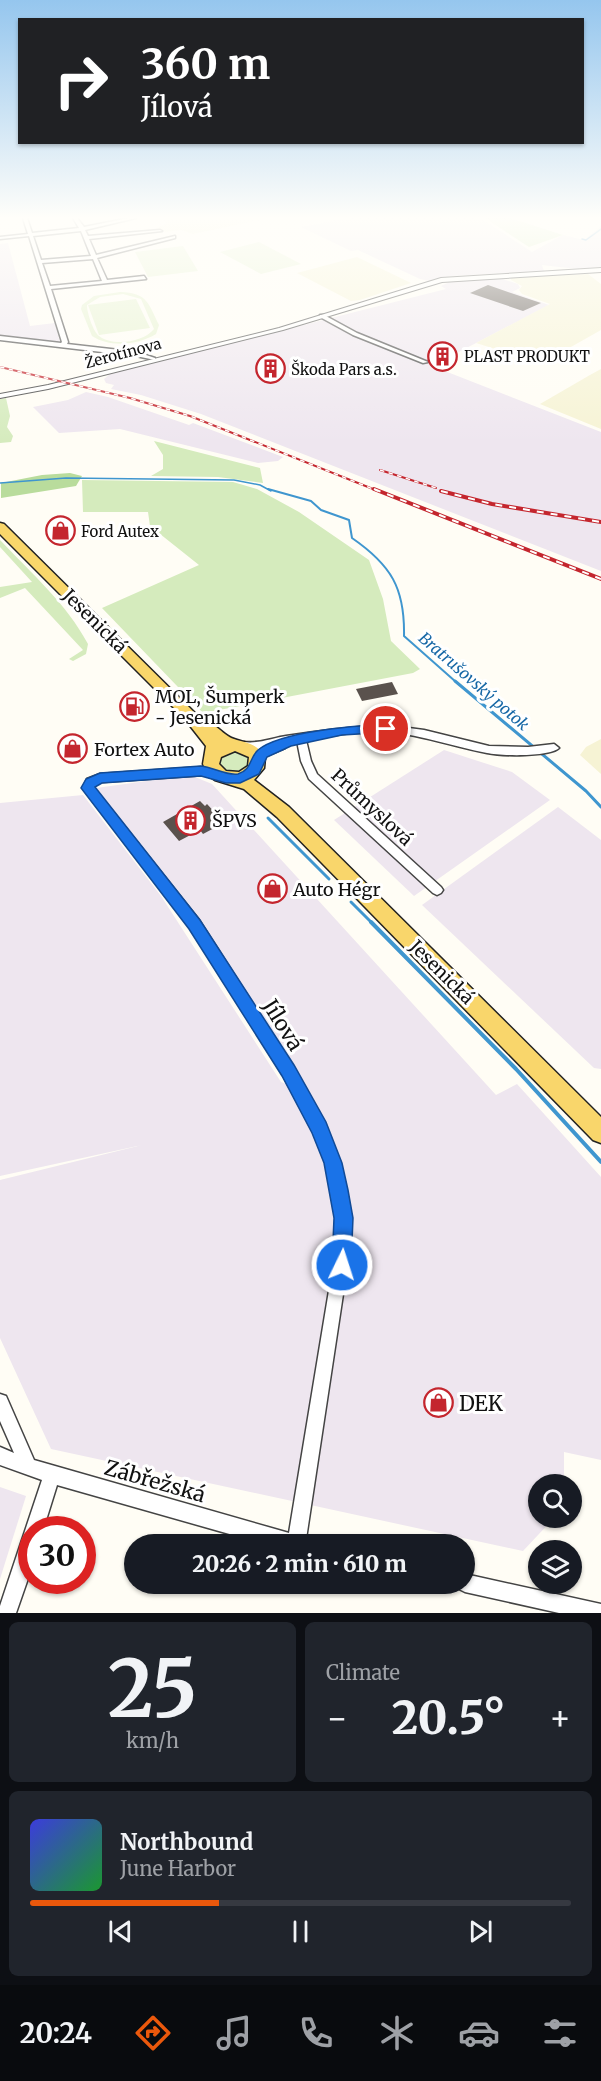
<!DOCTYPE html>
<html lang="en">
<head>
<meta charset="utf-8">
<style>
  body { margin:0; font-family:Merriweather,serif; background:#20242c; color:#f1f3f6; height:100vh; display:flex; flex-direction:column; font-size:22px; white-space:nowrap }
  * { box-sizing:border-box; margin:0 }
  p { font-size:20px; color:#9ea1a6 }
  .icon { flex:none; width:33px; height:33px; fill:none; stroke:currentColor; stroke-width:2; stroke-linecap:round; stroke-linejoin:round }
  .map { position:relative; height:1613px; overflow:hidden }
  .side { display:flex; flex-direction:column; gap:9px; padding:9px; background:#0d0f14; flex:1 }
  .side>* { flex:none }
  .top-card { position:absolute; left:18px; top:18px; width:566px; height:126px; border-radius:0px; box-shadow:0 2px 4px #0004; background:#202124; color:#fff; overflow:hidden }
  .buttons { position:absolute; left:528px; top:1474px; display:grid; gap:12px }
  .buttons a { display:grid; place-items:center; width:54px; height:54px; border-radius:50%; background:#171b24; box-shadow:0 2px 4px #0004; font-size:30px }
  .speed { position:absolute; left:18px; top:1516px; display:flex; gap:12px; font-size:30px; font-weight:700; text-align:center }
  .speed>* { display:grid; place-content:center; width:78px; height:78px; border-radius:50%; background:#171b24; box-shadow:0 2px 4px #0004; line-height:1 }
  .speed .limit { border:9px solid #d22; background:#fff; color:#111 }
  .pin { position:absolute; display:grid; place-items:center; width:51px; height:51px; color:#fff; margin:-26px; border:3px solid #fff; border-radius:50%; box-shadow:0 2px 6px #0007 }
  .me { position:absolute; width:66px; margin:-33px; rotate:4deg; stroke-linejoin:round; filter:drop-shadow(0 0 4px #0008) }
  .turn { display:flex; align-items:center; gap:21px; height:126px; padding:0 24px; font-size:27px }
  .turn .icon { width:78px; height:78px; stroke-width:2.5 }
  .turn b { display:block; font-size:42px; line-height:51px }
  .big { font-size:45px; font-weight:800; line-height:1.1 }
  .side .widget { flex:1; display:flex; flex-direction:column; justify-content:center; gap:9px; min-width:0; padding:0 21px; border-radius:9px; background:#20242c }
  .side .dial { align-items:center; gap:0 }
  .dial b { font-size:78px; line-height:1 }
  .song { display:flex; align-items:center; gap:18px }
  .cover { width:72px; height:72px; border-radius:9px; background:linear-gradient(135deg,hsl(240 70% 55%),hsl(130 70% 35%)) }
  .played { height:6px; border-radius:3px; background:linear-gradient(90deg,#ea580c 35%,#363941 35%) }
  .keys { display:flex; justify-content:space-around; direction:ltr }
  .heat { display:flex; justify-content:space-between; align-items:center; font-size:33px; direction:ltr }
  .side .tiles { flex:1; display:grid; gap:9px; grid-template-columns:1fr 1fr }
  .widget:last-child { grid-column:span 2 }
  .trip { position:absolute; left:124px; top:1534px; width:351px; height:60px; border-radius:30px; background:#171b24; box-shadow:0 2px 4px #0004; font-weight:800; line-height:60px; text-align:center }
  .menu { display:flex; height:96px; justify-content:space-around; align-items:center; background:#090b0e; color:#9ea1a6 }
  .menu .icon { width:42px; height:42px }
  .menu .selected { color:#ea580c }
  .menu b { font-size:27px; color:#f1f3f6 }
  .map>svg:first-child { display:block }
</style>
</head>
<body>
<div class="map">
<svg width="601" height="1613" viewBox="0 0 601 1613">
  <rect width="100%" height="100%" fill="#fffdf5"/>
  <g fill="#eee6ef">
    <path d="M348,218H480L532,252L563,235L584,240L601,226V267L577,269L542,265L544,271L452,276L430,281L420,279L358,250L351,251L301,227Z"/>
    <path d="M8,243L30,326L55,323L60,342L0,335V244Z"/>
    <path d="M496,277L518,284L520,288L512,292L549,305L432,366L601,432V571L201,414L141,395L111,389L114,385L106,383L104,379L110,374L446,289L441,286L452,281Z"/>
    <path d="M86,392L108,397L189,425L193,423L283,457L278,461L258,463L120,429L59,433L33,407L68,400Z"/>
    <path d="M444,750L512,772L550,800L414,896L334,820Z"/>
    <path d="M190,775L212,784L496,1095L517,1084L601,1177V1460L564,1452V1485H538V1518H554L523,1551L51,1449L0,1338V1180L142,1145L0,1176V803L83,795L161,896L281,1082L306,1091L288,1054L190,906L96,788Z"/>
    <path d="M558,807L601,840V1069L594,1068L422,905Z"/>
    <path d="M0,1487L26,1496L0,1579Z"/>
  </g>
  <g fill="#f6f3d4">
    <path d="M167,218H269L193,234L181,230L165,232L157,228L167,223L162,220Z"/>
    <path d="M357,257L411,283L360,300L351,301L297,273Z"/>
    <path d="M588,274L601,284V330L562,352L525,358L476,343L550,304L522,294L519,290L522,286L511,280V278Z"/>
    <path d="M601,369V429L540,404L590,375Z"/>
    <path d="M601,739V774L580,755L586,747Z"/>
  </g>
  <g fill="#d5ebbd">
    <path d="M485,218H510L563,235L529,247Z"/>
    <path d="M6,398L10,416L7,427L13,436L11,442L0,443V399Z"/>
    <path d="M154,441L260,468L263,483L218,477L151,476L163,469V455Z"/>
    <path d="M82,480L233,482L257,489L299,512L369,560L383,599L391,641L420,669L413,673L203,713L102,608L199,565L150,526L148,512H83Z"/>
    <path d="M0,540C32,574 66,603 88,644L86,654L73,661L69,659L83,650L25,588L0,598V587L32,582L0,547Z"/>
    <path d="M234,750L248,755L249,766C238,776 231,774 219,768C217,755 224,754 234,750Z"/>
  </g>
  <path fill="#b9dc9c" d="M70,473L82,476L76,486L1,498V483L42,475Z"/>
  <g fill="#e6f2cf" fill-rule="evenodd">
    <path d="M259,242L301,264L261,274L220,252Z"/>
    <path d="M183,246L198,271L148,277L135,252Z"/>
    <path d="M120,292C148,293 148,303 159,325L156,334C138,345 110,348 92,336L81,309L82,305L94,296ZM123,294L141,299L154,329C144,342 113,347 99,336C93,331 87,313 87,305L100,297Z"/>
    <path d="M136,299L150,328L99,335L88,305Z"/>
  </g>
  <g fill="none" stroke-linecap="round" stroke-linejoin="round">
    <g stroke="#3f96cf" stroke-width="1.5">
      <path d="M582,239L586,240L601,229"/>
      <path d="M0,483L66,478L234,480L260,485L271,491"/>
    </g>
    <path stroke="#3f96cf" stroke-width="2" d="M268,489L311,501L321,510L349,520L352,538C391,565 405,588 404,636L456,682"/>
    <g stroke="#3f96cf" stroke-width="3">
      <path d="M455,681L586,791L601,807"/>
      <path d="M268,818L329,879"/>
      <path d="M351,902L373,924"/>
    </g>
    <path stroke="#3f96cf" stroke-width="4" d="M371,922L516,1069L601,1162"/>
  </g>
  <g fill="#5a524d">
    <path d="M488,285L508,292L541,303L523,311L470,293Z"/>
    <path d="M392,682L398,694L362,701L356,689Z"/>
    <path d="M200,801L205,806L207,804L220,818L214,821L218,826L203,834L200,830L179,841L163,822Z"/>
  </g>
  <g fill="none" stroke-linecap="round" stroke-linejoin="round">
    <defs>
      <g id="minor">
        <path d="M23,218H27L32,233L79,228L73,218H77L84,227L129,218H136L85,230L88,236L160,230L162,231L89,239L96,255L175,236V238L97,258L107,280L144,276L146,279L51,289L68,342L67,344L137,352L155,358V360L136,356L0,340V336L61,343L62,342L29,236L0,239V237L28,234ZM81,231L91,256L41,260L33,236ZM93,259L102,281L50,286L42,263Z"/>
        <path d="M320,315H324L357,333L428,362L423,363L353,335L320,317Z"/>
        <path d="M386,725L424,730L489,746L528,747L554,744L559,748C550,757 501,756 487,753C454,747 423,735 389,732C362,729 333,736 306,740L311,761L317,774L441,887L443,890L441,893L437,895L433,893L309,779L301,761L297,741L286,743L287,745L285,748L266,756L261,767L257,768L252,764L258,751L273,745C262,748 249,754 239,746L244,742C259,744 272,738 286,736C319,731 352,727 386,725Z"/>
        <path d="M204,767L222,772L223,775L218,779L204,775L101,782L95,785L93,787L199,920L293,1067L324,1123L340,1163L351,1219L350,1248L306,1539L308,1545H268L57,1485L43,1530H32V1567L16,1613H0V1606L42,1480L0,1465V1447L14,1453L0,1421V1394L6,1396L34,1460L289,1533L336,1248L337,1219L326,1163L314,1132L283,1075L191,928L83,788L87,779L100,774Z"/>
        <path d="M465,1574L601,1604V1613H559L465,1592L459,1589L456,1584H465Z"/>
      </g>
      <path id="tertiary" d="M601,268V272L442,282L283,330L48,389L0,398V394L48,385L279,328L441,278Z"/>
      <path id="primary" d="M0,523L4,524L205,723C217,723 222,735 234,739C246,743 257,743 265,757L264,768L254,780L289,807L601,1117V1143L593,1140L277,817L244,789L215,780L208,775L203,764L206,746L184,718L0,534ZM235,751L249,757L248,766L239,772L226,771L219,764L221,757Z"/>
    </defs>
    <use href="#minor" stroke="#444" stroke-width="3"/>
    <use href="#tertiary" stroke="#444" stroke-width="2"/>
    <use href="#primary" stroke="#222" stroke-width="3"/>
    <use href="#minor" fill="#fff" fill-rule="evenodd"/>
    <use href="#tertiary" fill="#fff" fill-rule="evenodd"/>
    <use href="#primary" fill="#f9d66b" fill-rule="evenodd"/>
    <defs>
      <g id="rail-far1">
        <path d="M0,367L130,398L190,416L378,491"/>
        <path d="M380,470L436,488"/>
      </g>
      <g id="rail">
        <path d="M374,489L601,579"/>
        <path d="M441,491L492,504L601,522"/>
      </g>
    </defs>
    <use href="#rail-far1" stroke="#c4262e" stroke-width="2"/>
    <use href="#rail" stroke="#c4262e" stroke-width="4"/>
    <use href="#rail-far1" stroke="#fff" stroke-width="1.5" stroke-dasharray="4.5" stroke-linecap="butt"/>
    <use href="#rail" stroke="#fff" stroke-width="2" stroke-dasharray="7" stroke-linecap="butt"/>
  </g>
  <linearGradient id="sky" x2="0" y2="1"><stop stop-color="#95c6ee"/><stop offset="0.49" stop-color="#fffefa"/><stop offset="1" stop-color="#fffefa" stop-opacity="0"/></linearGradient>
  <rect width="601" height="444" fill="url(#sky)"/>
  <path fill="#1a73e8" stroke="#114b97" stroke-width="1.5" d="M386,724L393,729L391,732L342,735L291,746L267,757L259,774L240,783H226L201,776L102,783L95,787L200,920L294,1065L326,1122L342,1163L348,1190L353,1218L351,1265L348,1272L342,1275L335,1272L332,1265L334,1218L324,1163L312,1133L282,1076L189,929L81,788L86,779L100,773L201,766C213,767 226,776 238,774C252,770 249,758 258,750C281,731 357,726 386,724Z"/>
  <defs>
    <symbol id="building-ring" viewBox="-11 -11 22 22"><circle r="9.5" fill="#fff" stroke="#c4262e" stroke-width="1.5"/><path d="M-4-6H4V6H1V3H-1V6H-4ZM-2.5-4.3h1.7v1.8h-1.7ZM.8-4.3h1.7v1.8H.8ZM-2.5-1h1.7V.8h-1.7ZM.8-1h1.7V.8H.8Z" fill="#c4262e"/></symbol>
    <symbol id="shop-ring" viewBox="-11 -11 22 22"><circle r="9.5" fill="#fff" stroke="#c4262e" stroke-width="1.5"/><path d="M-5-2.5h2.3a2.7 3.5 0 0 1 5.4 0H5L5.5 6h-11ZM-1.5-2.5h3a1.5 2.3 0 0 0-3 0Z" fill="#c4262e"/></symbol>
    <symbol id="fuel-ring" viewBox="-11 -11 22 22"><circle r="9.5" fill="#fff" stroke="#c4262e" stroke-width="1.5"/><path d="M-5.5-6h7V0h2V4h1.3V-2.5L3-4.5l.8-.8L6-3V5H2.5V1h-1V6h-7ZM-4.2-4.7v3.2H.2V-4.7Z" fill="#c4262e"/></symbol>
  </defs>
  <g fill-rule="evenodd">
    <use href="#building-ring" x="426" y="340" width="33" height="33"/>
    <use href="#building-ring" x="254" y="352" width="33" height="33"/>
    <use href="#shop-ring" x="44" y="514" width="33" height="33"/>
    <use href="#fuel-ring" x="118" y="690" width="33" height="33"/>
    <use href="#shop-ring" x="56" y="732" width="33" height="33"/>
    <use href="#building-ring" x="174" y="804" width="33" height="33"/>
    <use href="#shop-ring" x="256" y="872" width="33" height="33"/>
    <use href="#shop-ring" x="422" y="1386" width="33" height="33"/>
  </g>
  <g text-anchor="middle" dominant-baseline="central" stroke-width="6" stroke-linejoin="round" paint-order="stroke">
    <g font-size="15" fill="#111" stroke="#fff">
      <text transform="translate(123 353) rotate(-15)">Žerotínova</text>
    </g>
    <g font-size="15" fill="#111" stroke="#fff" text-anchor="start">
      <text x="464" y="356">PLAST PRODUKT</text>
      <text x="291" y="369">Škoda Pars a.s.</text>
      <text x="81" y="531">Ford Autex</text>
    </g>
    <g font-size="16" font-style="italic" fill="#1768a6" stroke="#fff">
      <text transform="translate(474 681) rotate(41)">Bratrušovský potok</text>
    </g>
    <g font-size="18" fill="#111" stroke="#fff">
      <text transform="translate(95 621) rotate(45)">Jesenická</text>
      <text transform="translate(372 807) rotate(43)">Průmyslová</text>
      <text transform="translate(442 972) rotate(45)">Jesenická</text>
    </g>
    <g font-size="18" fill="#111" stroke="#fff" text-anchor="start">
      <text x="155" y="696">MOL, Šumperk<tspan x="155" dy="21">- Jesenická</tspan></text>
      <text x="94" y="749">Fortex Auto</text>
      <text x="212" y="820">ŠPVS</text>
      <text x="293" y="889">Auto Hégr</text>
    </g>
    <g font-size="21" fill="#111" stroke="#fff">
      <text transform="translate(283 1025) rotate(58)">Jílová</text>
      <text transform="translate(155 1481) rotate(16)">Zábřežská</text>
    </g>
    <g font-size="21" fill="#111" stroke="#fff" text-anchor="start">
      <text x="459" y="1403">DEK</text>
    </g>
  </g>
</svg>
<div class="buttons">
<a><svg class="icon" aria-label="search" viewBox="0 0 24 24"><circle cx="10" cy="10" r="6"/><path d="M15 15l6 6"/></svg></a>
<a><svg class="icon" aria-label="layers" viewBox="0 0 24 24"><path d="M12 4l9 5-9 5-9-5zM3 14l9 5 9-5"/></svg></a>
</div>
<div class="speed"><div class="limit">30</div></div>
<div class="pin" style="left:386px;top:729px;background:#d93025"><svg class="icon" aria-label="arrive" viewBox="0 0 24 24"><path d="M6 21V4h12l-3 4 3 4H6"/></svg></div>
<svg class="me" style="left:342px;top:1265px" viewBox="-20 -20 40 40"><circle r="17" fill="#1a73e8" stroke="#fff" stroke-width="3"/><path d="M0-11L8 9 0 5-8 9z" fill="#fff"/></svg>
<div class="trip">20:26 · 2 min · 610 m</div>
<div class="top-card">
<div class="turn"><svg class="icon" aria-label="right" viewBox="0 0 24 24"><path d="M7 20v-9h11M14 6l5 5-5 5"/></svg><div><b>360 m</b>Jílová</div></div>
</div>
</div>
<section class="side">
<div class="tiles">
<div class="widget dial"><b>25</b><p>km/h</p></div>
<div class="widget"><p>Climate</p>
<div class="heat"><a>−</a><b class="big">20.5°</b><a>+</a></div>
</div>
<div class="widget">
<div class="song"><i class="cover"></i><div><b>Northbound</b><p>June Harbor</p></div></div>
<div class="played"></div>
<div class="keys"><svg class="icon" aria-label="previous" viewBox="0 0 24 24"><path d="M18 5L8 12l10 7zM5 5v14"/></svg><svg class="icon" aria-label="pause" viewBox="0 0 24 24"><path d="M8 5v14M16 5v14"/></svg><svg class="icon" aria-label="next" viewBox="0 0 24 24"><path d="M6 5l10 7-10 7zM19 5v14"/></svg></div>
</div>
</div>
</section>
<nav class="menu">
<b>20:24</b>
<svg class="icon selected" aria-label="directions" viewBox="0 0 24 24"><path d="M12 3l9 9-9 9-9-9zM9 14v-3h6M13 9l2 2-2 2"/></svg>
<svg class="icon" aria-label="music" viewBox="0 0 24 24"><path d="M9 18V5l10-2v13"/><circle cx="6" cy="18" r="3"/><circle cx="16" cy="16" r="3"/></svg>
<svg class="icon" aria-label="phone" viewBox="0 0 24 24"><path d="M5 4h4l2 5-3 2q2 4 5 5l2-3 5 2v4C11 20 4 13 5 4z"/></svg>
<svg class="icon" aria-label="climate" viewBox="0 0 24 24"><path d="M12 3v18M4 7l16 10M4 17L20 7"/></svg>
<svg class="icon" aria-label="car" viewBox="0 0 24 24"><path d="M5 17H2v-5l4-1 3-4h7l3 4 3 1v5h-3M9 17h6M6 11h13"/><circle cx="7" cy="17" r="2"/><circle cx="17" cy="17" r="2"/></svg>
<svg class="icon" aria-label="filters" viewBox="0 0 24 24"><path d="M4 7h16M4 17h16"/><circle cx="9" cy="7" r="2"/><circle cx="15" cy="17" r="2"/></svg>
</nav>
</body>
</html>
